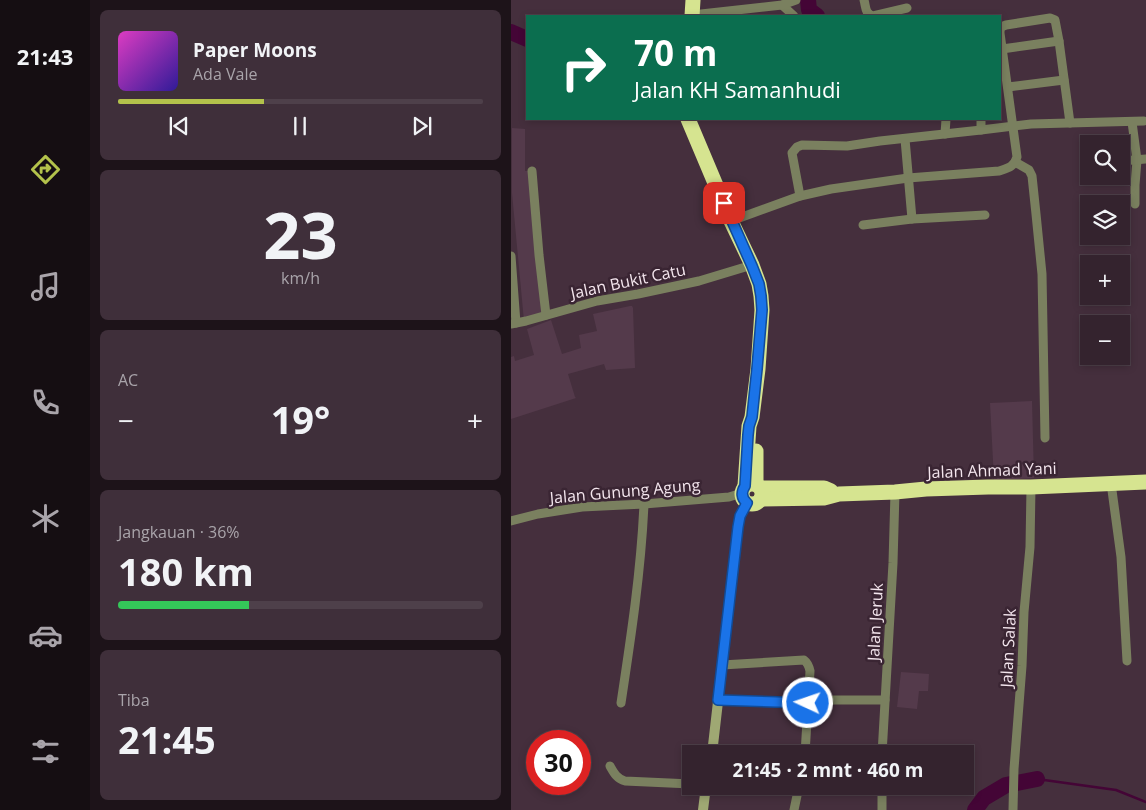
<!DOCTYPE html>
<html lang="id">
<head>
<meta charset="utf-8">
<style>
  body { margin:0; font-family:"Open Sans",sans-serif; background:#3f2f3a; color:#f1f3f6; height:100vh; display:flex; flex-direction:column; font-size:19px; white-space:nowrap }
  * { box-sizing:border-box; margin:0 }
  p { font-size:16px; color:#a9a4aa }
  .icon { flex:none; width:28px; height:28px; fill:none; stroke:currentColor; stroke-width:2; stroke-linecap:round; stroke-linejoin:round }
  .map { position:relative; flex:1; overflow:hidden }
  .side { display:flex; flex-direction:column; gap:10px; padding:10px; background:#1d1319; width:421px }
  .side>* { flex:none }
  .hud { position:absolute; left:15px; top:15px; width:475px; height:105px; border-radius:0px; box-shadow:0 2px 8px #0003,0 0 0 1px #4e404a; background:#0b6e4f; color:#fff; overflow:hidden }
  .controls { position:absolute; left:569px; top:135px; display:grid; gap:10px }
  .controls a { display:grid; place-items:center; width:50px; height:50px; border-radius:0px; background:#34232e; box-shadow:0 2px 8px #0003,0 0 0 1px #4e404a; font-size:25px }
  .speed { position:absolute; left:15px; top:730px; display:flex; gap:10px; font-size:25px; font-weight:700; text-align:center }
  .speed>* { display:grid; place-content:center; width:65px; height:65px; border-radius:50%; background:#34232e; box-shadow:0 2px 8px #0003,0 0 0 1px #4e404a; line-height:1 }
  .speed .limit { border:8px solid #d22; background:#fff; color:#111 }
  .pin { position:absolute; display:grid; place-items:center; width:42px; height:42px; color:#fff; margin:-21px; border-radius:10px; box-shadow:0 2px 8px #0006 }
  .me { position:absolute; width:55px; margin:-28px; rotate:273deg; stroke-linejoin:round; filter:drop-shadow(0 0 4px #0008) }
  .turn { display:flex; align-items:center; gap:18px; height:105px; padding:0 25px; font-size:22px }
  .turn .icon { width:65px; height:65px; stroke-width:2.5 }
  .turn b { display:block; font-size:35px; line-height:42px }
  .big { font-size:38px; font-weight:700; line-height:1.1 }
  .side .tile { flex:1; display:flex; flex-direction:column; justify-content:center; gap:8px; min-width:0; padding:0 18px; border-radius:8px; background:#3f2f3a }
  .side .dial { align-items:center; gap:0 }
  .dial b { font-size:65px; line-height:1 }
  .song { display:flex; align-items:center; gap:15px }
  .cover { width:60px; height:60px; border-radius:8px; background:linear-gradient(135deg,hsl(310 70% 55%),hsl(250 70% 35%)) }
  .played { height:5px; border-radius:2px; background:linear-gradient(90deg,#b3c24b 40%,#4e404a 40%) }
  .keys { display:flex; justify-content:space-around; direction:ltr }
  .heat { display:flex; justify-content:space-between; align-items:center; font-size:28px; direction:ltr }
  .charge { height:8px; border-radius:4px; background:linear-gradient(90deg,#34c759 36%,#4e404a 0) }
  .trip { position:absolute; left:171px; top:745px; width:292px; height:50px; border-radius:0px; background:#34232e; box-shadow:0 2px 8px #0003,0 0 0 1px #4e404a; font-weight:700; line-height:50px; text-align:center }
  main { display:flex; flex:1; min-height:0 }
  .dock { display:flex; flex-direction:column; width:90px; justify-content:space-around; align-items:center; background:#150e12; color:#a9a4aa }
  .dock .icon { width:35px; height:35px }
  .dock .selected { color:#b3c24b }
  .dock b { font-size:22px; color:#f1f3f6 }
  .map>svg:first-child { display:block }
</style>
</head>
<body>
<main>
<nav class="dock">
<b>21:43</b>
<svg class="icon selected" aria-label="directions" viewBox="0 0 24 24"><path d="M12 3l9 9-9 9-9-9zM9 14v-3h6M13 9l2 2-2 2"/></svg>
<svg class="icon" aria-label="music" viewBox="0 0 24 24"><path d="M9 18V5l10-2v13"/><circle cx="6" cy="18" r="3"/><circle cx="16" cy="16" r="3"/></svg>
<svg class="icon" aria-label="phone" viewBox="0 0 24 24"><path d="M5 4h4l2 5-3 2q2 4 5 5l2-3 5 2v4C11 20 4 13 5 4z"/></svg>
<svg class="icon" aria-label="climate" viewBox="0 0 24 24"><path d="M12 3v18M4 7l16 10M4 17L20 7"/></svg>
<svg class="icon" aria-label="car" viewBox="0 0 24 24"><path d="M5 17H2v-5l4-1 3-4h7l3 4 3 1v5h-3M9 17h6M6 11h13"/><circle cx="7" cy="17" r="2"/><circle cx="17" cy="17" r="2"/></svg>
<svg class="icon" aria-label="filters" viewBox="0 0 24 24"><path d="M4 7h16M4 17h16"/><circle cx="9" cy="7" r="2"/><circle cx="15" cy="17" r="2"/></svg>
</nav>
<section class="side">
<div class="tile">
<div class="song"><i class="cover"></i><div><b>Paper Moons</b><p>Ada Vale</p></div></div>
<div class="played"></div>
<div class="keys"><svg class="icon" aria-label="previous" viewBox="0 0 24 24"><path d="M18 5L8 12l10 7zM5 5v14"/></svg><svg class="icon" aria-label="pause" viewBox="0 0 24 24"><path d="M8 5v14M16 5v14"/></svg><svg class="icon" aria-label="next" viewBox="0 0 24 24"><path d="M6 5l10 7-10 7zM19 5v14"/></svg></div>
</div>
<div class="tile dial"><b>23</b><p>km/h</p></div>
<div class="tile"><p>AC</p>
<div class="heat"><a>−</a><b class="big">19°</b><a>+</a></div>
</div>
<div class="tile"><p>Jangkauan · 36%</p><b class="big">180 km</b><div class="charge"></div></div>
<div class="tile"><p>Tiba</p><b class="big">21:45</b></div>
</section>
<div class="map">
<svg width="635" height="810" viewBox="0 0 635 810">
  <rect width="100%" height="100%" fill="#452f3d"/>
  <g fill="#543a4b">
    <path d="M1,128L14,129V171H20L32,315L13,321L1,193Z"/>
    <path d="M119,306H121L122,308L124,368L95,370L93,364L57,374L64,397L65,398L0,419V357L3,356L4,361L23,355L16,329L40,320L51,354L70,348L68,335L86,331L82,314Z"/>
    <path d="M521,401L523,478L483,480L479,403Z"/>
    <path d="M390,672L418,674L417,691H408L406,709L386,707Z"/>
  </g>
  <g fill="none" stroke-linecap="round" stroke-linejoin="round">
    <path stroke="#440536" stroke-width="2.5" d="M526,779L605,790L635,802"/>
    <g stroke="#440536" stroke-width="16">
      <path d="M297,0L298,10L306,16"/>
      <path d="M0,32L16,39"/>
      <path d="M464,810L473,798L495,785L526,779"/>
    </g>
    <g stroke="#7a805f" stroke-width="9">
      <path d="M353,0C355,7 354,14 362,16L396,8"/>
      <path d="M271,5L283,16"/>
      <path d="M181,15L271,5L285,0"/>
      <path d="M489,31L490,27L495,25L539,18L544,20L548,41L559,123"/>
      <path d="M491,49L548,41"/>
      <path d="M497,87L553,80"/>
      <path d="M470,119V130"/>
      <path d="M621,122L626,160L624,185V204"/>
      <path d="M434,134L435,119"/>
      <path d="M394,139L401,219"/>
      <path d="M610,161L635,159"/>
      <path d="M504,162L518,170L521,176L525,214L531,274L534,438"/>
      <path d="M21,171L28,255L35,315"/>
      <path d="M289,196L281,153L286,147L291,145L336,146L369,141L470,130L520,124L633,121"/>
      <path d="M220,221L289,196L320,189L397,178L488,171C497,168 503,167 506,157L489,33"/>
      <path d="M352,225L401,219L474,215"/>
      <path d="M0,256L5,323"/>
      <path d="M0,324L15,321L86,301L127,294L188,281L241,265"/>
      <path d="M600,483L610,557L616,661"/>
      <path d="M0,521L27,514L71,507L133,504L218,497L231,493"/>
      <path d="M211,665L293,660C297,663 298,666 299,671L294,754"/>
      <path d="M207,700L297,703L323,700H374"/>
      <path d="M110,703C120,637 130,571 133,504"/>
      <path d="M371,754L382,563L384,492"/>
      <path d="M99,766C103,773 106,779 114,781L180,784"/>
      <path d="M371,786V810"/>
      <path d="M283,810L288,786"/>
      <path d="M502,810L503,769L511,666L513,612L519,547L520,487"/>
    </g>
    <g stroke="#9fa873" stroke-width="10">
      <path d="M201,754L227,527L229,516L236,503"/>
      <path d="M192,810L195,786"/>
    </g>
    <g stroke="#d6e490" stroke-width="15">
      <path d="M181,16L182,0"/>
      <path d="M177,119L220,221L241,265L248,284L250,296L251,310L247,369L241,417L238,426L234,486"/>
      <circle cx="241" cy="494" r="10"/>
      <path d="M245,484V451"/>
      <path d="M250,488H313L320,491"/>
      <path d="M250,499L313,498L328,494L384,492L415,489L477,487H520L635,482"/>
    </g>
  </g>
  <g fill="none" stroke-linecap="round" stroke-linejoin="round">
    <defs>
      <path id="route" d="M213,203L241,266L248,284L250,296L251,310L246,369L241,417L238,426L237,435L234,486C230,492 230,498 236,503L229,516L227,527L207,700L297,703"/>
    </defs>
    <use href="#route" stroke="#114b97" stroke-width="12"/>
    <use href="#route" stroke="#1a73e8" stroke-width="9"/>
  </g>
  <g text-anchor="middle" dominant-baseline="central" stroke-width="5" stroke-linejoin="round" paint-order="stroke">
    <g font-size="16" fill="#f3e5ed" stroke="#3a2533">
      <text transform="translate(117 281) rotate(-12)">Jalan Bukit Catu</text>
      <text transform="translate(481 470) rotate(-2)">Jalan Ahmad Yani</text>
      <text transform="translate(114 491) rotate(-5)">Jalan Gunung Agung</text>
      <text transform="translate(364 622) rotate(-87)">Jalan Jeruk</text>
      <text transform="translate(497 648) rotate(-87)">Jalan Salak</text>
    </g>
  </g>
</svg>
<div class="controls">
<a><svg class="icon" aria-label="search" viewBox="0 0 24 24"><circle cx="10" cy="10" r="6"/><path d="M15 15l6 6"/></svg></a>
<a><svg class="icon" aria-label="layers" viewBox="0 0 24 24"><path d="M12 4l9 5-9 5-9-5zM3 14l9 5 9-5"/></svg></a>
<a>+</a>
<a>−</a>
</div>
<div class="speed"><div class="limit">30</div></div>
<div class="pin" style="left:213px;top:203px;background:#d93025"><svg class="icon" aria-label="arrive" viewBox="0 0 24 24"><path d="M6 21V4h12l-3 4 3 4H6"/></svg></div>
<svg class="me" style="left:297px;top:703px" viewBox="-20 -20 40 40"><circle r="17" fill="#1a73e8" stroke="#fff" stroke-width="3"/><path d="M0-11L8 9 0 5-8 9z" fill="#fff"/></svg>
<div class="trip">21:45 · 2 mnt · 460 m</div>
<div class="hud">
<div class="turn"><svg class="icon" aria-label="right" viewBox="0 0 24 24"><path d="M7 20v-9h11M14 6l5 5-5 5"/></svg><div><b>70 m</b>Jalan KH Samanhudi</div></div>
</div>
</div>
</main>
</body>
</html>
